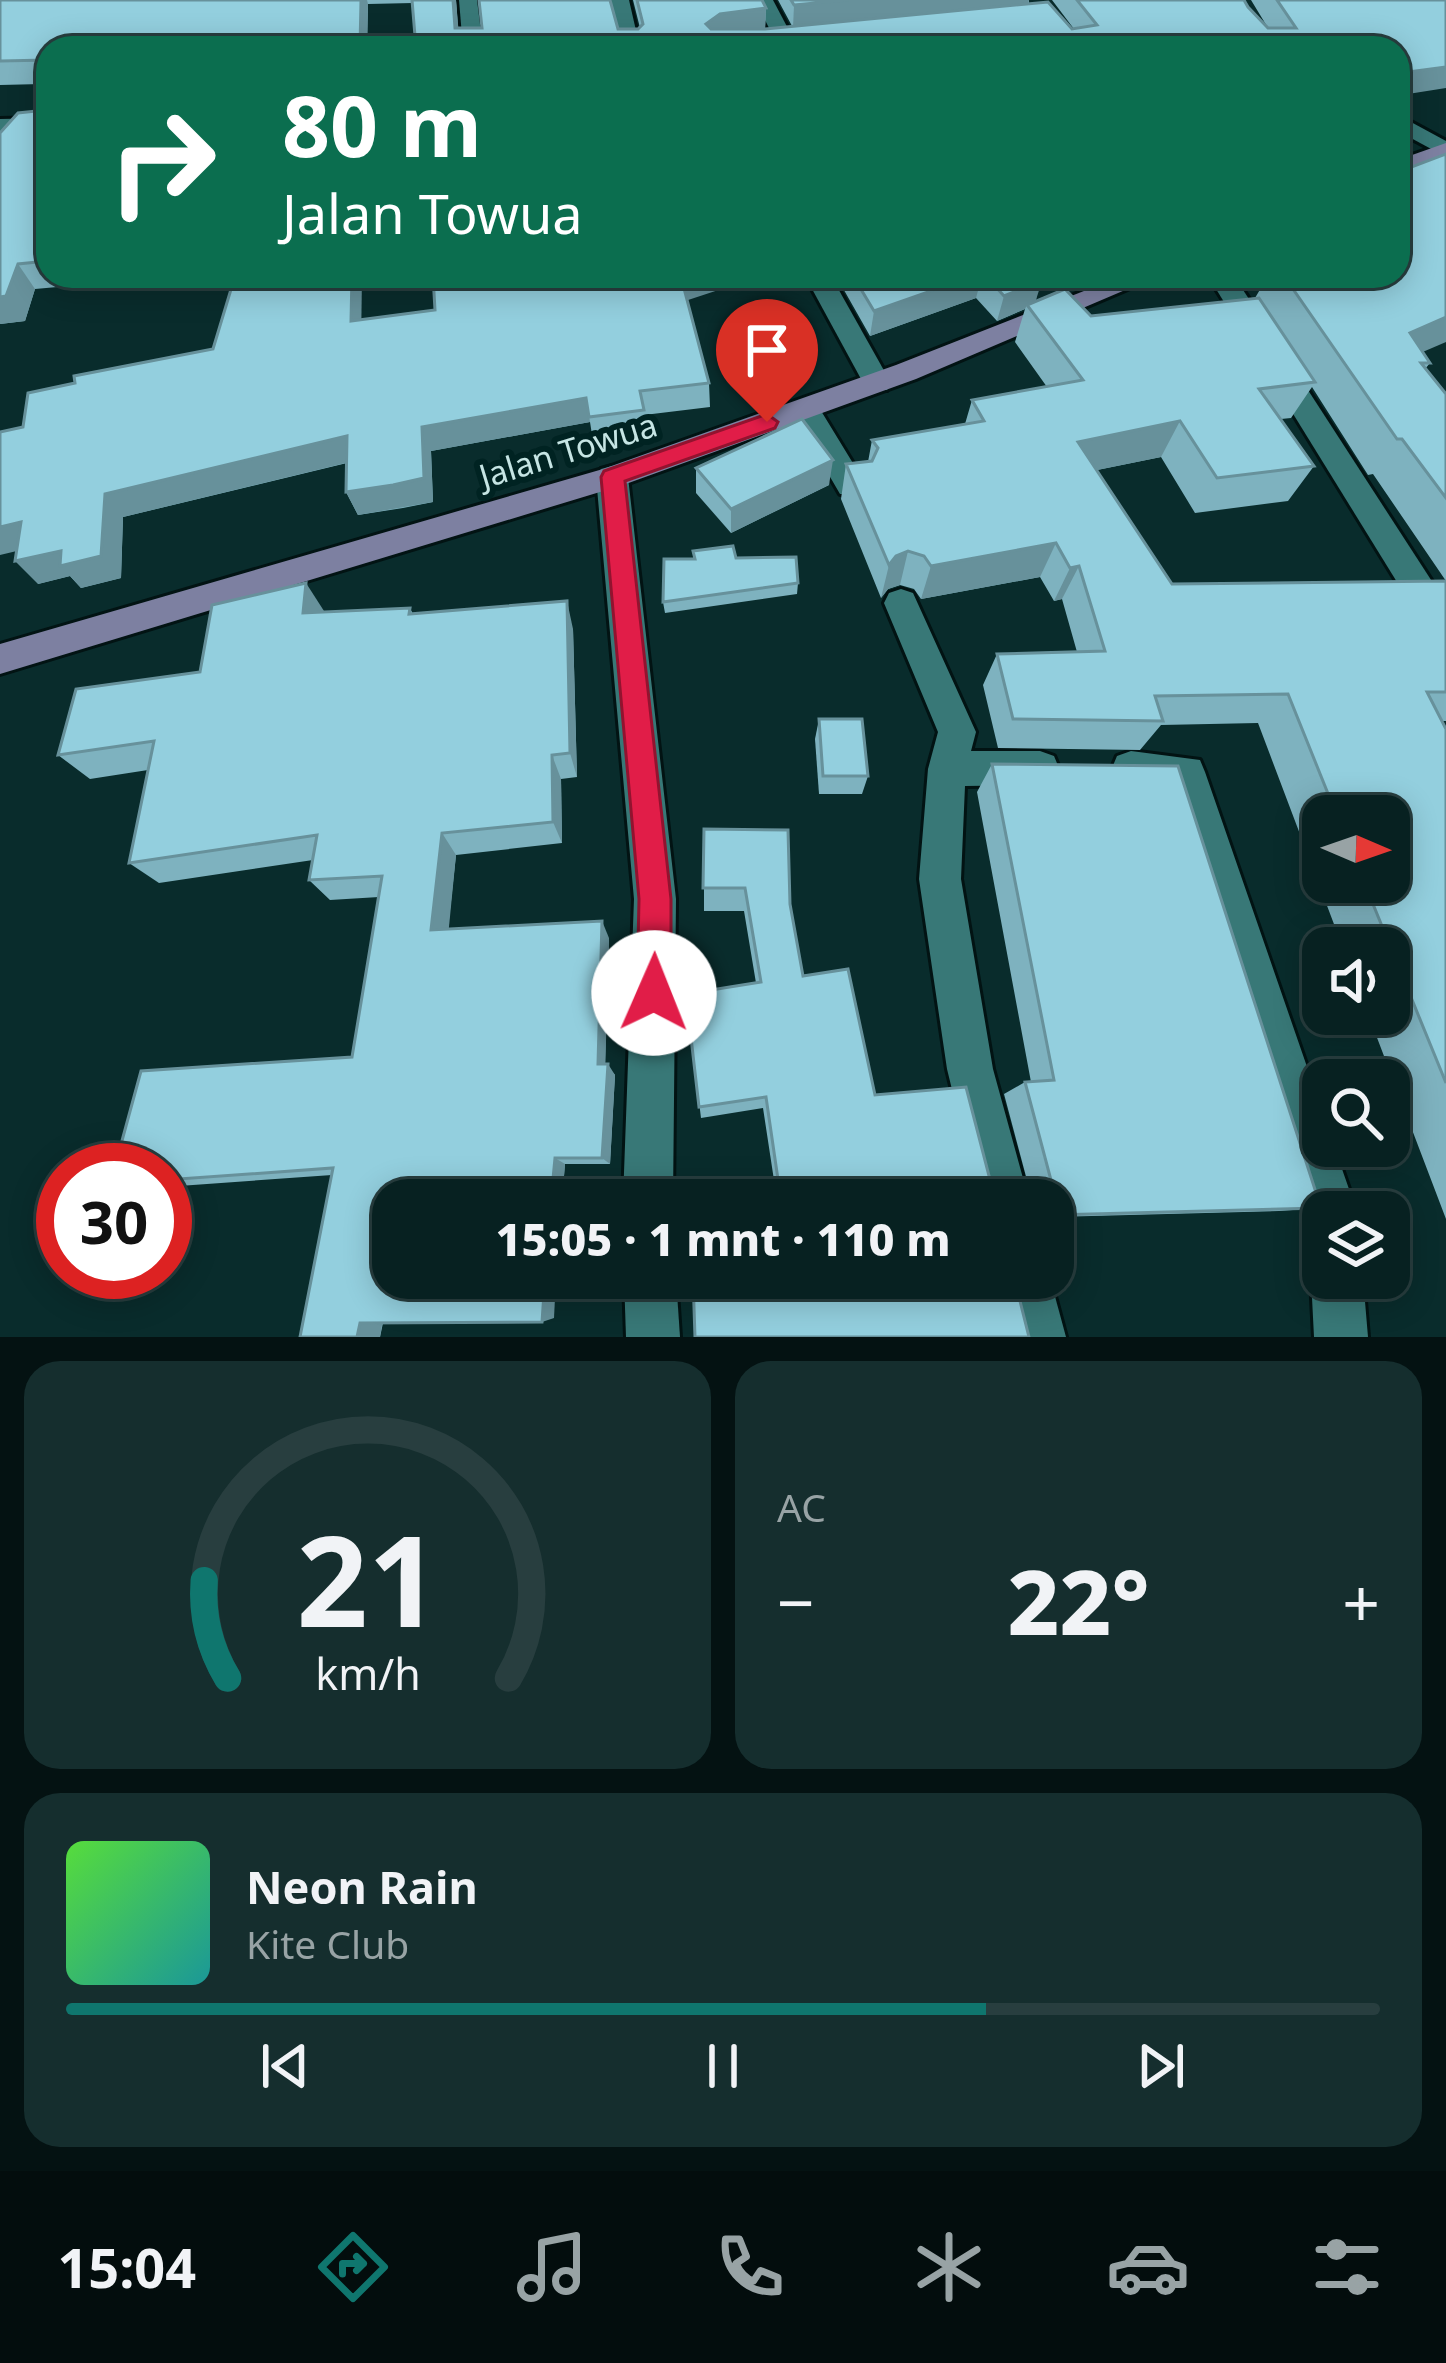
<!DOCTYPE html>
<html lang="id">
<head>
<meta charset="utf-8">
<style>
  body { margin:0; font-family:"Noto Sans",sans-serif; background:#152e2e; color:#f1f3f6; height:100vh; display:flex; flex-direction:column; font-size:45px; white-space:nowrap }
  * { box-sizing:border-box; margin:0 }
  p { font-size:39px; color:#98a3a5 }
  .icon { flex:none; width:66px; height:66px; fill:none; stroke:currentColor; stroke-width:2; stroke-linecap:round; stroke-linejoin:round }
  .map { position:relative; height:1337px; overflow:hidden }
  .side { display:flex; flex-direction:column; gap:24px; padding:24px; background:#041212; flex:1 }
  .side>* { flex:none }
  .guide { position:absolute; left:36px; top:36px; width:1374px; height:252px; border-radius:36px; box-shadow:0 6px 30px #0003,0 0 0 3px #283e3f; background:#0b6e4f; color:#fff; overflow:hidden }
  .needle { width:78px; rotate:92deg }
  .buttons { position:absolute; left:1302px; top:795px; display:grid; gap:24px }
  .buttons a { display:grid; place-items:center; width:108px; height:108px; border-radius:24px; background:#072121; box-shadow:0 6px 30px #0003,0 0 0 3px #283e3f; font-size:60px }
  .speed { position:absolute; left:36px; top:1143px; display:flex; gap:24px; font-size:60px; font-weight:700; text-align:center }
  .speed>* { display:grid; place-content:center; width:156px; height:156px; border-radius:50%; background:#072121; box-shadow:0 6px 30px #0003,0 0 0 3px #283e3f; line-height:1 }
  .speed .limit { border:18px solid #d22; background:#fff; color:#111 }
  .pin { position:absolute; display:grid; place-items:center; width:102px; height:102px; color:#fff; margin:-123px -51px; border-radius:50% 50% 50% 0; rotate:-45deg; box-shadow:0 0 12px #0007 }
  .pin .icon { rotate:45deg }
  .me { position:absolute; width:132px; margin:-66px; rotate:1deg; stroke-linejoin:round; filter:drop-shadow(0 0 9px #0008) }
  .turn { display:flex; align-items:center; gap:42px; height:252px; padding:0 48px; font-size:54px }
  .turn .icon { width:156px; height:156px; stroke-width:2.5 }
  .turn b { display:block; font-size:84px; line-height:102px }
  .big { font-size:90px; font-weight:800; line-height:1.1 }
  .side .widget { flex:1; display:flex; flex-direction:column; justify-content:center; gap:18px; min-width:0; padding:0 42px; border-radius:36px; background:#152e2e }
  .side .dial { align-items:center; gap:0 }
  .dial svg { height:312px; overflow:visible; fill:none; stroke:#283e3f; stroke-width:7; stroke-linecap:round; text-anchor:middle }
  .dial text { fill:#f1f3f6; stroke:none }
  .song { display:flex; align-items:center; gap:36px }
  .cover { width:144px; height:144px; border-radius:18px; background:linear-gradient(135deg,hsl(110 70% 55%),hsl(180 70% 35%)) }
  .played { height:12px; border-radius:6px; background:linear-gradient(90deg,#0f766e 70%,#283e3f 70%) }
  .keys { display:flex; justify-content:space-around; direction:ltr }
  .heat { display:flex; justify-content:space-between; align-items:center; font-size:66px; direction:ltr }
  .side .tiles { flex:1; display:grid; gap:24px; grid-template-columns:1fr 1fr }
  .widget:last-child { grid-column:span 2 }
  .trip { position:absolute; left:372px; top:1179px; width:702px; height:120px; border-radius:36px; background:#072121; box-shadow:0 6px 30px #0003,0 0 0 3px #283e3f; font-weight:800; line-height:120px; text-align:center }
  .tabs { display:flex; height:192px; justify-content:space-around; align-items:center; background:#030d0d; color:#98a3a5 }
  .tabs .icon { width:84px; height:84px }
  .tabs .current { color:#0f766e }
  .tabs b { font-size:54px; color:#f1f3f6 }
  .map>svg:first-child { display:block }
</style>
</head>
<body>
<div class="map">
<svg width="1446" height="1337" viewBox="0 0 1446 1337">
  <rect width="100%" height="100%" fill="#092c2c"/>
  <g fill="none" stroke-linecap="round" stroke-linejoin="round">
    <defs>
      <g id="minor">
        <path d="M459,0H477L483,48H463Z"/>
        <path d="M611,0H629L640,48H620Z"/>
        <path d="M755,0H773L793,38L790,42H776Z"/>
        <path d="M1398,115L1446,141V157L1398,131Z"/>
        <path d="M48,118V132L0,133V119Z"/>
        <path d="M805,276H831L891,383L887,390H867Z"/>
        <path d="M1208,276H1234L1446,603V646L1434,642Z"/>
        <path d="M805,398L815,401L862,478L867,486L862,494H840L790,408Z"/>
        <path d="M612,466L623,469L628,477L676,899L673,1200H623L634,899L596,477L601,469Z"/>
        <path d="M901,589L913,593L976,732L971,751H1040L1054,756L1059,768L1054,780L1040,785L965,786L961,879L993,1069L1029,1200H979L947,1069L919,879L928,769L938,732L884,603L889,593Z"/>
        <path d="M1131,751L1200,760L1205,772L1323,1113V1146H1334L1357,1212H1323V1233L1314,1230L1307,1212L1172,788L1117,780L1112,768L1117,756Z"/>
        <path d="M1323,1258V1278H1363L1368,1337H1314L1311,1278Z"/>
        <path d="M624,1278H676L680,1337H626Z"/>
        <path d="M998,1278H1050L1066,1337H1012Z"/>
      </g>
      <g id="major">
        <path d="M1446,143V158L1398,175V160Z"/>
        <path d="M1122,276H1158L916,379L623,485L0,674V644L603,469L896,365Z"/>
      </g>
    </defs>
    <use href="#minor" stroke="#021313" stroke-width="6"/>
    <use href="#major" stroke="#021313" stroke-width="6"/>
    <use href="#minor" fill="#387877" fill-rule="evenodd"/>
    <use href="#major" fill="#7d80a1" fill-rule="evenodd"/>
  </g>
  <g fill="#7eb2bf" fill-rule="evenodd">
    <path d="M0,0H456L458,28L618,29L640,28L633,0H762L766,8L765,29L792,26L778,0H1029V3L1072,29H1074L1052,0H1244L1248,7L1268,28L1251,0H1446L1408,94L1401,105L1398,107V48H416L413,3L368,4L367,48H48V276H181L35,289L25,321L0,324L42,84L0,85Z"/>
    <path d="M836,276H1038L1036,301L1091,316L1255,298L1268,276H1398L1423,352L1430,363L1425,369L1446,394V581L1373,474L1368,475L1312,387L1291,418L1281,419L1314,466L1288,501L1195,513L1161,457L1097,470L1172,584L1446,581V721H1442L1446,729V1219L1368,1014H1389V948H1343L1258,723L1161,725L1140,750L998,748L983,685L997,654L1077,652L1062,599L1054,601L1040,577L921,599L914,589L900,585L888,589L881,598L841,499L846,464L868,462L872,440L965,424L972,400L1047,387L1015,342L1025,309L997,321L976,298L870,336ZM1323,816H1389V882H1323Z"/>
    <path d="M687,300L709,383L710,407L644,415L646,434L593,441L590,422L431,451L433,502L403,508L358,515L346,492L347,463L123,517L121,578L81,588L70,576L38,584L23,427L75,383L213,349L361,320Z"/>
    <path d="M696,468L829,485L731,533L696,493Z"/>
    <path d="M693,551L736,558L798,583L797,594L665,613L663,602L694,559Z"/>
    <path d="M410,608L413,614L573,629L577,777L561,779L562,843L456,855L448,929L609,938L605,1064L615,1075L610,1164H565L562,1200H393L554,1318L383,1323L380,1337H300L332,1175L165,1187V1170L352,1057L379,897L330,900L309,880L313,860L159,883L129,863L148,770L90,779L58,755L200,672L324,612Z"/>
    <path d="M819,719L868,776L862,794H819L815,739Z"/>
    <path d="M992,764L1321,1208L1279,1211L1053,1217V1200H777L763,1108L701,1118L686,994L756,983L744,911H704V829L790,904L803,976L875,1095L995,1199H1032L1004,1094L1025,1082H1031L977,792Z"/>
  </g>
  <g fill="#67919b">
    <path d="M361,0H367L368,4L367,48H360Z"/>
    <path d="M453,0H456L460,48L455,28Z"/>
    <path d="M848,0H1029L1028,5L793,28L794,5Z"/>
    <path d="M766,8L765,31L720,38L706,24L720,14Z"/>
    <path d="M1446,67V88L1408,94L1401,105L1398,107L1400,73Z"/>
    <path d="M18,264L35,289L25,321L0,324V297Z"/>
    <path d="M352,276H362L361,346L351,321Z"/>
    <path d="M684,276H761L682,302L681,277Z"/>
    <path d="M974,276H982L976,298L870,336L874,311Z"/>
    <path d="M1042,281L1034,306L1027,305L1025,309L997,321L1004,296Z"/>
    <path d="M1446,317V342L1383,369L1410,333Z"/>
    <path d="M586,398L590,422L431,451L433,502L358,515L346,492L422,427Z"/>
    <path d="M1180,421L1161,457L1063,477L1078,442Z"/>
    <path d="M347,436L358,460L123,517L121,578L81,588L70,576L38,584L15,561L105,494Z"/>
    <path d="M833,460L829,485L731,533V509Z"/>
    <path d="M21,522L42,545L0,555V527Z"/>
    <path d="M1056,543L1040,577L921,599L931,566Z"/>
    <path d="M908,551L900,585L888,589L881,598L889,565L896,556Z"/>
    <path d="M1079,566L1062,599L1054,601L1070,568Z"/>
    <path d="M306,583L324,611L303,613Z"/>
    <path d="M567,601L573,629L577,777L570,753Z"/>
    <path d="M552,755L561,779L562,843L553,822Z"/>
    <path d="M442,833L456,855L447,947L431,930Z"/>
    <path d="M602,921L609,938L605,1075L598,1064Z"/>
    <path d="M608,1064L615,1075L610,1164L602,1158Z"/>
    <path d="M555,1158L565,1164L562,1200H551Z"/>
    <path d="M545,1278H556L554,1318L542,1322Z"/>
    <path d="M383,1319L380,1337H357L360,1323Z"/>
  </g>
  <g fill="#93cfde" stroke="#67919b" stroke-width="3">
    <path d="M0,0H361L360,48H48V60L0,61Z"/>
    <path d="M412,0H453L455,28H482L479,0H610L618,29H638L643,24L637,0H762L766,8L720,14L706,24L711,29H765L1048,2L1072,29L1097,25L1077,0H1244L1248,7L1268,28H1296L1277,0H1446V67L1400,73L1416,81L1398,89V48H416Z"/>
    <path d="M791,0H848L794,5Z"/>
    <path d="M48,78V261L18,264L6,296L0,297V133L18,113L37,111V91Z"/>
    <path d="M1446,154V317L1410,333L1430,363H1421L1446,394V498L1402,439H1397L1284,276H1398V172Z"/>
    <path d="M235,276H352L351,321L435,310L433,276H684L681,277L709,383L640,391L644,410L589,417L586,398L422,427L424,478L393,485L346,492L347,436L105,494L101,556L60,566L61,551L15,561L21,522L0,527V432L23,427L28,393L75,383L74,376L213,349Z"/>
    <path d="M853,276H974L874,311Z"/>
    <path d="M986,276H1038L1042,281L1004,296Z"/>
    <path d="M1065,289L1091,316L1259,298L1315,382L1259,389L1314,466L1217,478L1180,421L1078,442L1172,584L1446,581V692H1427L1446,729V1083L1364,882H1389V816H1337L1288,694L1155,696L1163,721L1013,719L997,654L1105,651L1079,566L1070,568L1056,543L931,566L924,556L908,551L896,556L889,565L846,464L872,461L878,448L872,440L984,421L972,400L1083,380L1027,305Z"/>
    <path d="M802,419L833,460L731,509L696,468Z"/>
    <path d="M733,546L736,558L796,557L798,583L663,602L664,559H695L693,551Z"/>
    <path d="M306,583L303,613L410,608L409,614L567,601L570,753L552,755L553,822L442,833L431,930L602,921L598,1064H608L602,1158H555L551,1200H393V1278H545L542,1322L360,1323L357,1337H300L333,1168L165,1180V1170H114L141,1071L352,1057L382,876L309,880L317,835L129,863L154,741L58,755L76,689L200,672L212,605Z"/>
    <path d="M819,719H862L868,776H823Z"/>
    <path d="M992,764L1178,766L1321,1208L1053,1215V1200H781L766,1097L699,1107L686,994L761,982L745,888H703L704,829L788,830L790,904L803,976L848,969L875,1095L966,1087L995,1199H1056L1025,1082L1054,1080Z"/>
    <path d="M693,1278H1021L1015,1281L1029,1337H695Z"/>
  </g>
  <path fill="#e11d48" stroke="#92132f" stroke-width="3" d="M767,414L778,422L775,428L625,481L671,899V993L666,1005L654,1010L642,1005L637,993L639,899L601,477L604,471Z"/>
  <g text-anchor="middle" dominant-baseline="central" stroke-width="12" stroke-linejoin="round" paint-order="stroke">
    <g font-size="33" fill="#c6e5e4" stroke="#002322">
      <text transform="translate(568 450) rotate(-17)">Jalan Towua</text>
    </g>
  </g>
</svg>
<div class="buttons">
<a><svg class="needle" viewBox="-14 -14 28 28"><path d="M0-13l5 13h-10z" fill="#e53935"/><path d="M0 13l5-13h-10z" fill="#98a3a5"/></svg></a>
<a><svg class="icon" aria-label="sound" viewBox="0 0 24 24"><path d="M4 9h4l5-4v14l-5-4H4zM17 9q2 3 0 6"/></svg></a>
<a><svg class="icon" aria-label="search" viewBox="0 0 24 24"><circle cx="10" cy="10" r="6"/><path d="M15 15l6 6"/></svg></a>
<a><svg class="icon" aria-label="layers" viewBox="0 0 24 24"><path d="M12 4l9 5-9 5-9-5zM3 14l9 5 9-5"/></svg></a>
</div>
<div class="speed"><div class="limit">30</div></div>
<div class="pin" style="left:767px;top:422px;background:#d93025"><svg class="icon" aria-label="arrive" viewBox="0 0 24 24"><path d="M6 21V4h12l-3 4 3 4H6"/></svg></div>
<svg class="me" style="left:654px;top:993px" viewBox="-20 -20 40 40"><circle r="19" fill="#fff"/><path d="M0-13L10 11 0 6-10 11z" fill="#e11d48"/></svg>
<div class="trip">15:05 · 1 mnt · 110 m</div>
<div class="guide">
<div class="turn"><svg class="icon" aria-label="right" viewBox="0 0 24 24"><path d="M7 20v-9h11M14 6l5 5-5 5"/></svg><div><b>80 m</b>Jalan Towua</div></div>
</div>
</div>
<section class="side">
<div class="tiles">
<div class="widget dial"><svg viewBox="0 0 100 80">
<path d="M14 69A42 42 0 1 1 86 69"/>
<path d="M14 69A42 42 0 0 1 8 44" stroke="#0f766e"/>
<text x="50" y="56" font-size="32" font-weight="700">21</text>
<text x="50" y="72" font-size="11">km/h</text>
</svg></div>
<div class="widget"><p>AC</p>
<div class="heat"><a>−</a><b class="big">22°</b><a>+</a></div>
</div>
<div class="widget">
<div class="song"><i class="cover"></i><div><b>Neon Rain</b><p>Kite Club</p></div></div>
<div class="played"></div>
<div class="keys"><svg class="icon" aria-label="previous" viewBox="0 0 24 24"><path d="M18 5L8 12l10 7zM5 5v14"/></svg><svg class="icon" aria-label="pause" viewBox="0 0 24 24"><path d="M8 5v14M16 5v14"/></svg><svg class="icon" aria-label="next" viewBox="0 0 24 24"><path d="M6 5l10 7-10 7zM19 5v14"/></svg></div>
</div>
</div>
</section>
<nav class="tabs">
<b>15:04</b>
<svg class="icon current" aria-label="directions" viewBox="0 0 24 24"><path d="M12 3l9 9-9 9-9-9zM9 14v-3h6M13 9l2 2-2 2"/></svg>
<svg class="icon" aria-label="music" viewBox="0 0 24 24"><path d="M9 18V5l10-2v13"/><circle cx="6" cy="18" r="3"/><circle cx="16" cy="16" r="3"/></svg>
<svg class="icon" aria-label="phone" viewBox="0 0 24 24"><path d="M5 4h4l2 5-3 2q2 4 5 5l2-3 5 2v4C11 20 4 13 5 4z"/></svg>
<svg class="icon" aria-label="climate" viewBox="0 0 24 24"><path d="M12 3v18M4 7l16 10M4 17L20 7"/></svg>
<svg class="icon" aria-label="car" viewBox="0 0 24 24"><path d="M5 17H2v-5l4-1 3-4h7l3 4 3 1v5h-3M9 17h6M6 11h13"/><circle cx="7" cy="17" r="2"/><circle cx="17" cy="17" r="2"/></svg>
<svg class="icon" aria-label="filters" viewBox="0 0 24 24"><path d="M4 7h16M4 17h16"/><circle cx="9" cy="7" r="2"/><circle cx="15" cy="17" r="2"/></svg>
</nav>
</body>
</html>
